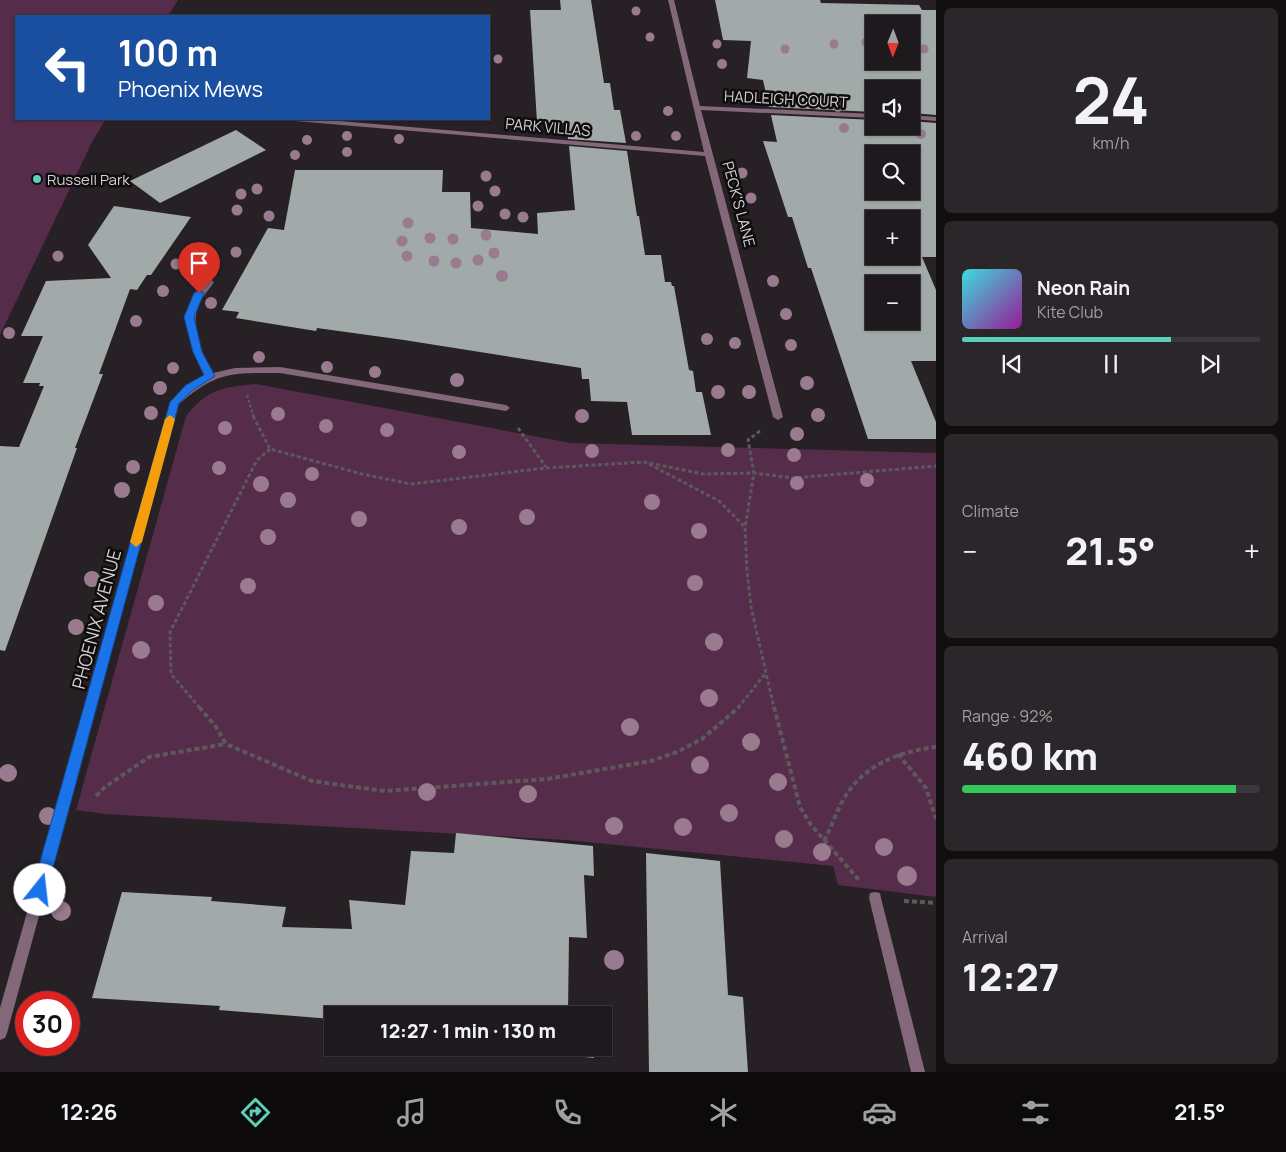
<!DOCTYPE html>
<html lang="en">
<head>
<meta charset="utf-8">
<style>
  body { margin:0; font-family:Manrope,sans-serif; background:#2a2629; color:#f1f3f6; height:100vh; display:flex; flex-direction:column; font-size:19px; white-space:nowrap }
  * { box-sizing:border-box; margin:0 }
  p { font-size:16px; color:#a0a0a3 }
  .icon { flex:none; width:28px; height:28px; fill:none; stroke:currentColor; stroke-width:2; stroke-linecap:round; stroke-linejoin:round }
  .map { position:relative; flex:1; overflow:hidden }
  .sheet { display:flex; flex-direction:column; gap:8px; padding:8px; background:#100e0f; width:350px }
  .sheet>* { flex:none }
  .banner { position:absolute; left:15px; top:15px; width:475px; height:105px; border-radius:0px; box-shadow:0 1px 4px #0004,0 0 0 1px #3b383b; background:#1a4fa0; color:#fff; overflow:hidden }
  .needle { width:32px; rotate:181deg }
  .fabs { position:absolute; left:865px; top:15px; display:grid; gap:10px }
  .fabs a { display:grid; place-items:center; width:55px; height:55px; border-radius:0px; background:#1d191c; box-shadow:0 1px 4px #0004,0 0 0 1px #3b383b; font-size:25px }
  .speed { position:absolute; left:15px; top:991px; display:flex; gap:10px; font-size:25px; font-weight:700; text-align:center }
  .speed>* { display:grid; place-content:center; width:65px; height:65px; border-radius:50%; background:#1d191c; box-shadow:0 1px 4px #0004,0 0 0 1px #3b383b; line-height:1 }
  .speed .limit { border:8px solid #d22; background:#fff; color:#111 }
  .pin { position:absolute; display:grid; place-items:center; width:42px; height:42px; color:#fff; margin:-51px -21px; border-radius:50% 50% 50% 0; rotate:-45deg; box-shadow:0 0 5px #0007 }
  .pin .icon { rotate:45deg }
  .me { position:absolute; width:55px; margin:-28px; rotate:16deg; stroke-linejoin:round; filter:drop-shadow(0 0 4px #0008) }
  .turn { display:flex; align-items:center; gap:18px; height:105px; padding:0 20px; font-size:22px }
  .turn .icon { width:65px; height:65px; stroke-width:2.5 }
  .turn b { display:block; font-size:35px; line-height:42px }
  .big { font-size:38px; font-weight:800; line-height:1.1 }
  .sheet .tile { flex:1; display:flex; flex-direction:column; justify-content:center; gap:8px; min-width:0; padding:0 18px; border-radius:8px; background:#2a2629 }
  .sheet .dial { align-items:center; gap:0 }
  .dial b { font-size:65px; line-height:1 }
  .song { display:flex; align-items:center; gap:15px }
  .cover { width:60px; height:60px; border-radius:8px; background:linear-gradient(135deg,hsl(180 70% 55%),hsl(300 70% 35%)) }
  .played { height:5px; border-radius:2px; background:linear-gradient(90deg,#5cceba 70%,#3b383b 70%) }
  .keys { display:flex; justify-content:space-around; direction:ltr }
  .heat { display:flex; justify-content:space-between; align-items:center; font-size:28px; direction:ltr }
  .charge { height:8px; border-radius:4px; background:linear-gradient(90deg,#34c759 92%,#3b383b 0) }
  .trip { position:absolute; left:324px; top:1006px; width:288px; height:50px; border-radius:0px; background:#1d191c; box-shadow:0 1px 4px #0004,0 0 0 1px #3b383b; font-weight:800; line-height:50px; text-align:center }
  .menu { display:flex; height:80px; justify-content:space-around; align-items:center; background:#0c0a0b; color:#a0a0a3 }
  .menu .icon { width:35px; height:35px }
  .menu .on { color:#5cceba }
  .menu b { font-size:22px; color:#f1f3f6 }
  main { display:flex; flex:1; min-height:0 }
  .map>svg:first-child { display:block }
</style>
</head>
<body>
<main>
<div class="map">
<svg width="936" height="1072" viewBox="0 0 936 1072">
  <rect width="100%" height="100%" fill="#272125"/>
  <g fill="#552c4a">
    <path d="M0,0H178L168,16H16V119H106L93,140L0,335Z"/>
    <path d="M256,384L571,443L936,453V897L838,885L833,866L566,840L105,814L76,810L186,416C208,389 222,387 256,384Z"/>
  </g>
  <g fill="#a1aaa8" fill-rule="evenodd">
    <path d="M560,0H591L604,83H610L614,110H620L626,143L568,139L567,123L537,122L530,10H561Z"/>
    <path d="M715,0H820L821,3L919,5L922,10H936V115L911,113V89H874V112L769,107L763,80L747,78L751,41L723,40ZM874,24H911V61H874Z"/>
    <path d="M771,115L874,120V126H911V121L936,123V257H922L936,290V361H911L936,422V439H868L811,268H808L792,217H788L763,141L777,142ZM874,154H911V191H874ZM874,219H911V256H874ZM874,284H911V321H874Z"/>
    <path d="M236,130L266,150L160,203L130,181Z"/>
    <path d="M569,146L627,151L637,216H639L645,255H661L665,282H671L672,286H674L689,370L693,371L696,392H702L711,435H632L627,402L591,401L589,379H582L581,368L404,340L317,328L316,331L236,318L239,312L222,310L268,228L284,230L295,170H443L442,192H470L471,228L538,234L537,213L575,210Z"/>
    <path d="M114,206L191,217L151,275H147L137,290L130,289L99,374H103L75,448H77L5,651L0,650V446L19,447L44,386H39L40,383H23L43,336H21L46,281L111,278L88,245Z"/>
    <path d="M456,833L593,846L594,876L584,875L587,938L569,937L568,1013L592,1015H332V1019L219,1010L220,1006L92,998L122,892L212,897L211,901L286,907L282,927L352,929L349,900L405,905L411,851L454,853Z"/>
    <path d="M646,853L720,861L728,995L743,997L748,1072H649Z"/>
    <path d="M545,1048H593L594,1058L545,1053Z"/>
  </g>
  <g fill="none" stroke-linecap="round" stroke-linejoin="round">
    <path stroke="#5d585b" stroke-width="2.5" stroke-dasharray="3 2" stroke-linecap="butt" d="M247,395L254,418"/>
    <g stroke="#5d585b" stroke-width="3" stroke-dasharray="4 2.5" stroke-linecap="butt">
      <path d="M253,416L270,449L362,474L411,484L546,468L644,462L703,474L754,473L793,478L936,466"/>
      <path d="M518,428L546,467"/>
      <path d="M760,431L748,440L754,473L745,528L747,571L751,607L774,708"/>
      <path d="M649,464L719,501L745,527"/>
      <path d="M200,708L171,674L170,632L257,460L270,449"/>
      <path d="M738,708L765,674"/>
    </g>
    <g stroke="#5d585b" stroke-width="4" stroke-dasharray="5 3" stroke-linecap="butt">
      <path d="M199,707L216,727L226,744L312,781L385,791L547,779L651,761L677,752L702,739L739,707"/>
      <path d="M774,707L800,807L811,825L859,880"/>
      <path d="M898,754L926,788L936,819"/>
      <path d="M96,796L105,787L149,757L226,744"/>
      <path d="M824,841C832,826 837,809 846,795C866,764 901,751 936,747"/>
      <path d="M904,901L936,903"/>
    </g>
    <g fill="#826879" fill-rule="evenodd">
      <path d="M668,0H674L700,106L874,114V118L701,110L783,417L778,420L773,417L705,156L295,121L292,119H316L704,152Z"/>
      <path d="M911,115L936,117V121L911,119Z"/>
      <path d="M210,279L214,282C209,290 202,296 199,305C189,328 202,352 213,373L235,368L280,367L506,405L510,408L506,411L280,373C232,373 217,371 179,404L7,1033L5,1038L0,1040V1008L171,402L186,388L205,376C192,350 180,325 195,297C198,291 203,282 210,279Z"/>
      <path d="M875,892L880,893L881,898L925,1072H911L869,898L870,893Z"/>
    </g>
  </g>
  <g fill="#997a8f">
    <circle cx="636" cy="11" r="4.5"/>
    <circle cx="650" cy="37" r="4.5"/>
    <circle cx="866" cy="42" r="4.5"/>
    <circle cx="717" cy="44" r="4.5"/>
    <circle cx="834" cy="44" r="4.5"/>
    <circle cx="785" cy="49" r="4.5"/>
    <circle cx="924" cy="49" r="4.5"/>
    <circle cx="498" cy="59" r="4.5"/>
    <circle cx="722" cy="64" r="5"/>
    <circle cx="838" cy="107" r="5"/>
    <circle cx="668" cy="111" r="5"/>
    <circle cx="844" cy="128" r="5"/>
    <circle cx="921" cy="134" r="5"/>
    <circle cx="347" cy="136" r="5"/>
    <circle cx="636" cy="136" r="5"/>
    <circle cx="676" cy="136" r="5"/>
    <circle cx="399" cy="139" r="5"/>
    <circle cx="307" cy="140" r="5"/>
    <circle cx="347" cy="152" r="5"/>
    <circle cx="295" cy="155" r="5"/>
    <circle cx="742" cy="173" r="5.5"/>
    <circle cx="486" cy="176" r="5.5"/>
    <circle cx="257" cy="189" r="5.5"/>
    <circle cx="495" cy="191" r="5.5"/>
    <circle cx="241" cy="194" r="5.5"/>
    <circle cx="751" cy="198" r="5.5"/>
    <circle cx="478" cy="206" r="5.5"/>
    <circle cx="237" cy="210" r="5.5"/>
    <circle cx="505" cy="214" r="5.5"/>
    <circle cx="269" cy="216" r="5.5"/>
    <circle cx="523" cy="217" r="5.5"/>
    <circle cx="408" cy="223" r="5.5"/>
    <circle cx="486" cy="235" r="5.5"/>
    <circle cx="430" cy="238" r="5.5"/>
    <circle cx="453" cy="239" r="5.5"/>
    <circle cx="402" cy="241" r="5.5"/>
    <circle cx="236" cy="252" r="5.5"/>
    <circle cx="494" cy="253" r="5.5"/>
    <circle cx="58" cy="256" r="5.5"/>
    <circle cx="407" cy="256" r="5.5"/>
    <circle cx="478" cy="260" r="5.5"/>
    <circle cx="434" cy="261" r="5.5"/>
    <circle cx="456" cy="263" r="5.5"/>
    <circle cx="176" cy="264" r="5.5"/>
    <circle cx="502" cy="276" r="6"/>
    <circle cx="773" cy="281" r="6"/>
    <circle cx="163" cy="291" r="6"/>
    <circle cx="211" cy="303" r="6"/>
    <circle cx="786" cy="314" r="6"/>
    <circle cx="136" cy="321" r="6"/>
    <circle cx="9" cy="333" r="6"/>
    <circle cx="707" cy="339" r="6"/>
    <circle cx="735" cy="343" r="6"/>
    <circle cx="791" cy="345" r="6"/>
    <circle cx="259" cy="357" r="6"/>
    <circle cx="327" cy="367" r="6"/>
    <circle cx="173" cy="368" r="6"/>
    <circle cx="375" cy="372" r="6"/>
    <circle cx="457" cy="380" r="7"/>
    <circle cx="807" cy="383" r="7"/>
    <circle cx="160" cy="388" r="7"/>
    <circle cx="718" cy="392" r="7"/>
    <circle cx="749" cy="392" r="7"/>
    <circle cx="151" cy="413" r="7"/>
    <circle cx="278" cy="414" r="7"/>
    <circle cx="818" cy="415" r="7"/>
    <circle cx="582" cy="416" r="7"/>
    <circle cx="326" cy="426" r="7"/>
    <circle cx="225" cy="428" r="7"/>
    <circle cx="387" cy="430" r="7"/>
    <circle cx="797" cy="434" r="7"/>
    <circle cx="728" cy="450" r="7"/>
    <circle cx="592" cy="451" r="7"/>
    <circle cx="459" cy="452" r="7"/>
    <circle cx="794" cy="455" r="7"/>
    <circle cx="133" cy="467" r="7"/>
    <circle cx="219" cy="468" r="7"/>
    <circle cx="312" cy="474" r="7"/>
    <circle cx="867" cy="480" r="7"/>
    <circle cx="797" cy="483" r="7"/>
    <circle cx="261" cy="484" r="8"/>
    <circle cx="122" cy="490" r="8"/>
    <circle cx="288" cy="500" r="8"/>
    <circle cx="652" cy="502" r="8"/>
    <circle cx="527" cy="517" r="8"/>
    <circle cx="359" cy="519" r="8"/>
    <circle cx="459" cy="527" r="8"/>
    <circle cx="699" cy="531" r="8"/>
    <circle cx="268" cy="537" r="8"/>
    <circle cx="92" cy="579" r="8"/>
    <circle cx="695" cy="583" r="8"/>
    <circle cx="248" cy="586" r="8"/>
    <circle cx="156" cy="603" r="8"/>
    <circle cx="76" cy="627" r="8"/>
    <circle cx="714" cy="642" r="9"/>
    <circle cx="141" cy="650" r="9"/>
    <circle cx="709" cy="698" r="9"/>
    <circle cx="630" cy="727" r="9"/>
    <circle cx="751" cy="742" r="9"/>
    <circle cx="700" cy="765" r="9"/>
    <circle cx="8" cy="773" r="9"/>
    <circle cx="778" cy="782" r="9"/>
    <circle cx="427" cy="792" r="9"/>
    <circle cx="528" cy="794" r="9"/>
    <circle cx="729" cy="813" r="9"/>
    <circle cx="48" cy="816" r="9"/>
    <circle cx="614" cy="826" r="9"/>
    <circle cx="683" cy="827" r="9"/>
    <circle cx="784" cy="839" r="9"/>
    <circle cx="884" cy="847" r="9"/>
    <circle cx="822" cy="852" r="9"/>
    <circle cx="907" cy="876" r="10"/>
    <circle cx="61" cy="911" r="10"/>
    <circle cx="614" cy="960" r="10"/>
  </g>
  <path fill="#1a73e8" stroke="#114b97" d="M199,290L204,293L194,317L202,352L215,376L193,390L179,403L47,890L45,896L40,898L34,896L32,890L170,402L186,385L204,375L193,352L184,317L194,293Z"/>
  <path fill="#f59e0b" d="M170,415L175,419L142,542L136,547L130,542L165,419Z"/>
  <circle fill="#5cceba" stroke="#0f0c0e" stroke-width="2" cx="37" cy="179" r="5"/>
  <g text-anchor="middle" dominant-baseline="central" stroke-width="5" stroke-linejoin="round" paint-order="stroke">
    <g font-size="15" fill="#d4d0d2" stroke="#0f0c0e">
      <text transform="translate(786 99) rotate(3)">HADLEIGH COURT</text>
      <text transform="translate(548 127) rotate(5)">PARK VILLAS</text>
      <text transform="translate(739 204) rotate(75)">PECK'S LANE</text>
    </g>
    <g font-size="15" fill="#d4d0d2" stroke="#0f0c0e" text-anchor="start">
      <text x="47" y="179">Russell Park</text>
    </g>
    <g font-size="18" fill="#d4d0d2" stroke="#0f0c0e">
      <text transform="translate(96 619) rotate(-75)">PHOENIX AVENUE</text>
    </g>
  </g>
</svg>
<div class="fabs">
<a><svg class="needle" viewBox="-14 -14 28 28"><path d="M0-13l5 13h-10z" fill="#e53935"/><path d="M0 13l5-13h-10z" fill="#a0a0a3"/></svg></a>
<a><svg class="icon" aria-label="sound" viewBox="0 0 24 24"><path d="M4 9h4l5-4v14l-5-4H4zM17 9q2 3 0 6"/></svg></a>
<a><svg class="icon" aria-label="search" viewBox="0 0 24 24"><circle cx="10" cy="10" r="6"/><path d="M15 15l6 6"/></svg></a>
<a>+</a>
<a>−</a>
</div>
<div class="speed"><div class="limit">30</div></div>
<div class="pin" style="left:199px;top:293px;background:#d93025"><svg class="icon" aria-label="arrive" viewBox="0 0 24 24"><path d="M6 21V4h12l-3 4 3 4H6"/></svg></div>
<svg class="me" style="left:40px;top:890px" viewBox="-20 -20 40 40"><circle r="19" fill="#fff"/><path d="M0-13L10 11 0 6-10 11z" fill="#1a73e8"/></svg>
<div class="trip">12:27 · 1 min · 130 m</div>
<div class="banner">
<div class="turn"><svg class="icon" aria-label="left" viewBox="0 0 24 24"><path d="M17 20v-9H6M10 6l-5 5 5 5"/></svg><div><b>100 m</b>Phoenix Mews</div></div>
</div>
</div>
<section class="sheet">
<div class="tile dial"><b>24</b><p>km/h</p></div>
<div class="tile">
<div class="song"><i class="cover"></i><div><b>Neon Rain</b><p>Kite Club</p></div></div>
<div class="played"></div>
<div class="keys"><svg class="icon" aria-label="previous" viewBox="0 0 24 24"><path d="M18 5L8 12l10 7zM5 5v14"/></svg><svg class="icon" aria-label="pause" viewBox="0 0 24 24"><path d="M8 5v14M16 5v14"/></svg><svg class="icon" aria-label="next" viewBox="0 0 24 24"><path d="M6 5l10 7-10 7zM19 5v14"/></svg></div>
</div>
<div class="tile"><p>Climate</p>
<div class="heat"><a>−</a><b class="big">21.5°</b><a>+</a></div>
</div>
<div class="tile"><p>Range · 92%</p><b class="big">460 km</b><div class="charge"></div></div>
<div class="tile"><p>Arrival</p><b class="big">12:27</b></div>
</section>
</main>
<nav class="menu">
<b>12:26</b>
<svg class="icon on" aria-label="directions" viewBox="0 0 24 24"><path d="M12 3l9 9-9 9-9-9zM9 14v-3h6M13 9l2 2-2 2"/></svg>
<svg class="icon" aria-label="music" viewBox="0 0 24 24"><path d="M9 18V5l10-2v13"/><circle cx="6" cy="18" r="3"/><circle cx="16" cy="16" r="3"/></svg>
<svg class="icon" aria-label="phone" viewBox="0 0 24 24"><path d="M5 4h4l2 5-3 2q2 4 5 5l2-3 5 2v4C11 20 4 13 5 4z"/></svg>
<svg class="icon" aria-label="climate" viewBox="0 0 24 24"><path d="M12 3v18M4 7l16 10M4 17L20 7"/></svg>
<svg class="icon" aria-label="car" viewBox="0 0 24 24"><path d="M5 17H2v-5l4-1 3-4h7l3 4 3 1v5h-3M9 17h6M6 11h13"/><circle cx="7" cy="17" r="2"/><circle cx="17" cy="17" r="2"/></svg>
<svg class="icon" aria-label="filters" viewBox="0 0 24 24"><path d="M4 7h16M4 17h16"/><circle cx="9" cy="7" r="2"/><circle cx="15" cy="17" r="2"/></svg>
<b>21.5°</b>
</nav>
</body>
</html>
